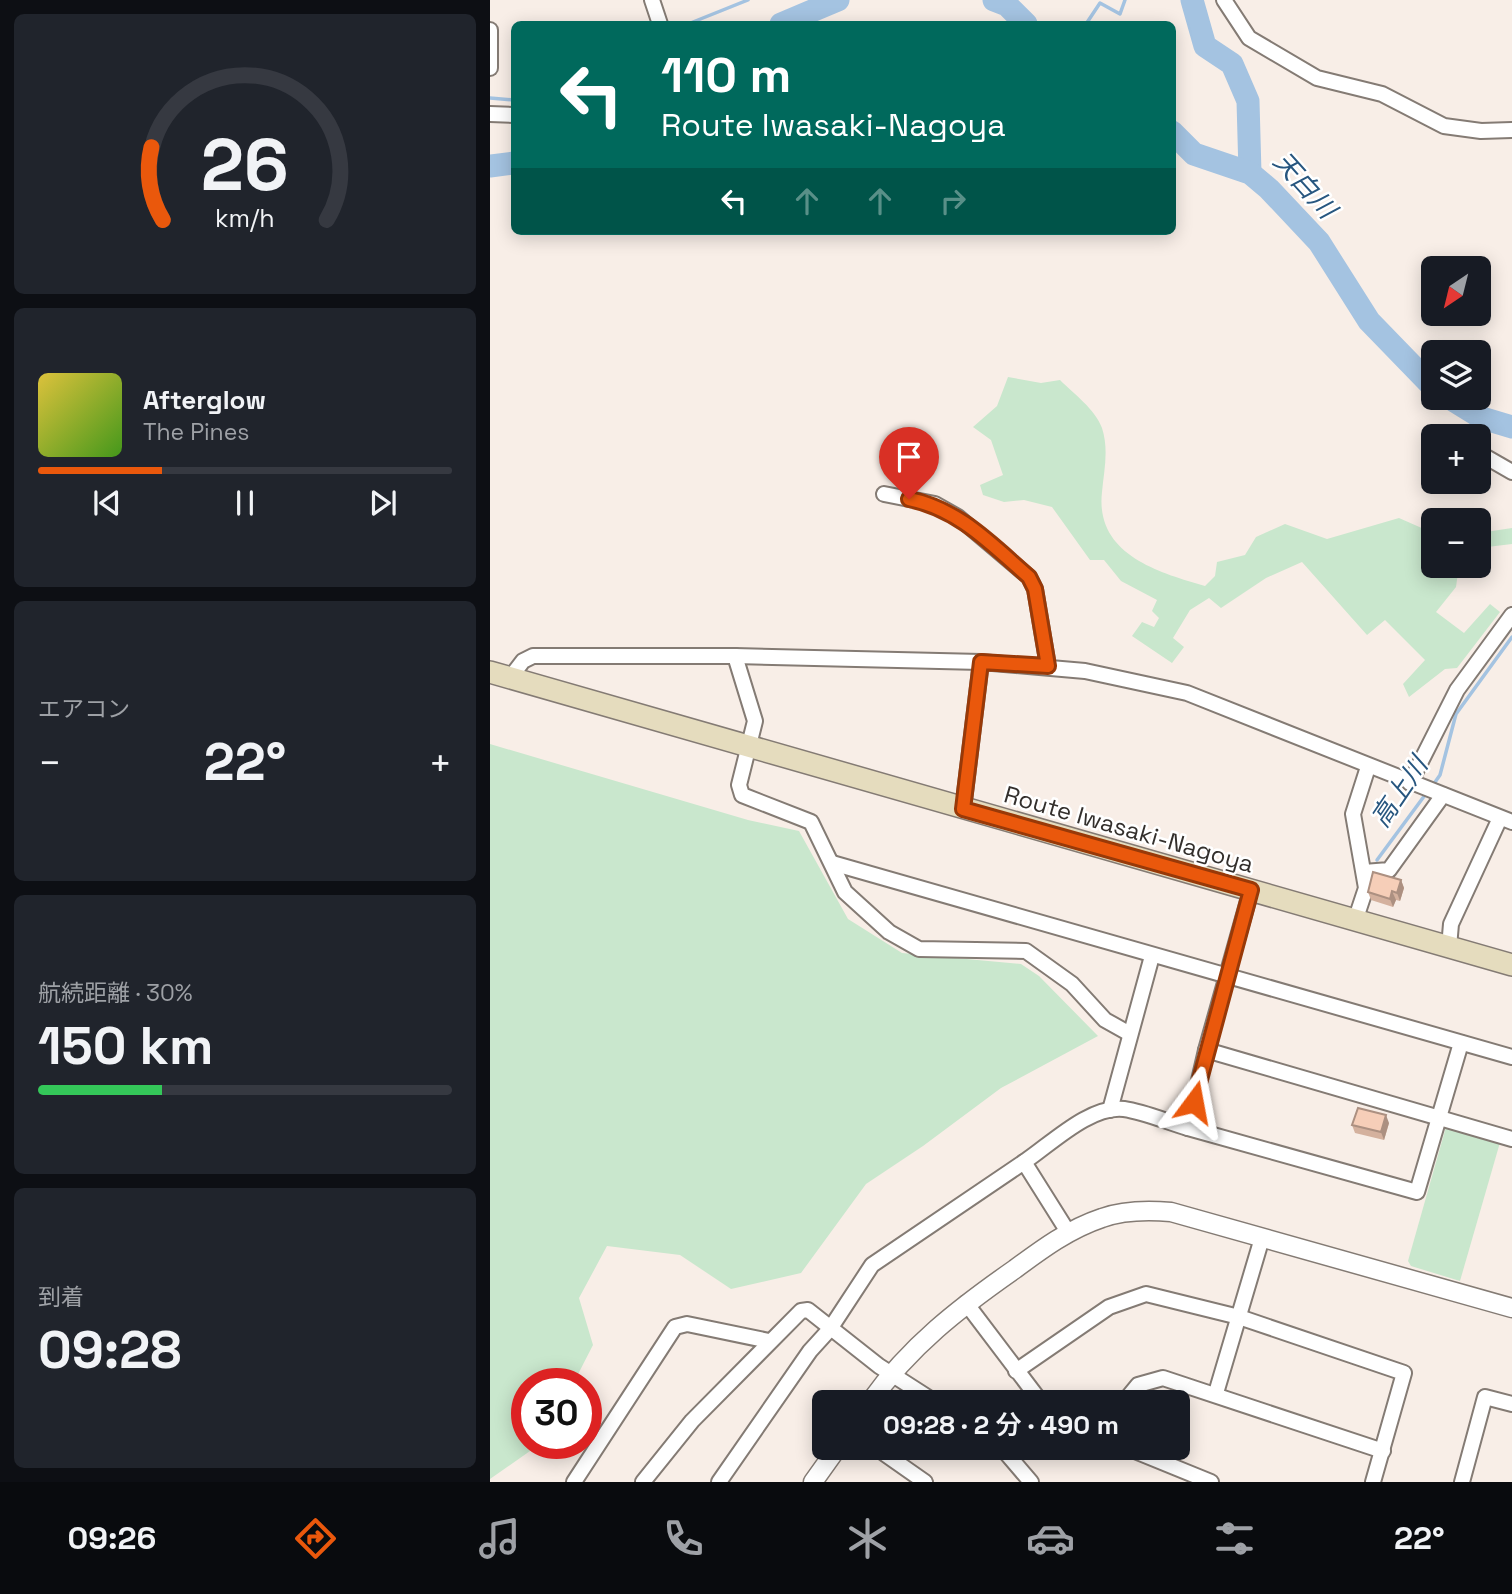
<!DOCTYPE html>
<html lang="ja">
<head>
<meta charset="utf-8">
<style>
  body { margin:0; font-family:"Space Grotesk","Noto Sans JP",sans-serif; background:#20242c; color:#f1f3f6; height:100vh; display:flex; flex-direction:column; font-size:26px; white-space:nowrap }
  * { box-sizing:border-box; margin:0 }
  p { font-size:23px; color:#9ea1a6 }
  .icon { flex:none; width:38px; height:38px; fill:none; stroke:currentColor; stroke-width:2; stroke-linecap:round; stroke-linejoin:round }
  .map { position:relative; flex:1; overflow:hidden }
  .panel { display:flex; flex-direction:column; gap:14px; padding:14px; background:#0d0f14; width:490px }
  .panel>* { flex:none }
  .top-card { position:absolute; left:21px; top:21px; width:665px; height:214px; border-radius:10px; box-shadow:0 4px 18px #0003; background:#00695c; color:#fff; overflow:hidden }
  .needle { width:46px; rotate:215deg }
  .controls { position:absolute; left:931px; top:256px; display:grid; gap:14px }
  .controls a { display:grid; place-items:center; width:70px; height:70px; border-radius:10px; background:#171b24; box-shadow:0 4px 18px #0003; font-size:35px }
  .speed { position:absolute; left:21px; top:1368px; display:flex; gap:14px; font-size:35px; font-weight:700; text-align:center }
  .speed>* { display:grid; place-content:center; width:91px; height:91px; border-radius:50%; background:#171b24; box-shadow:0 4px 18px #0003; line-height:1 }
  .speed .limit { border:10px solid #d22; background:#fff; color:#111 }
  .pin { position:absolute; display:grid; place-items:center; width:60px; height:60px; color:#fff; margin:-72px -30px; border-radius:50% 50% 50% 0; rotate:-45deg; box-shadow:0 0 7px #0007 }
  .pin .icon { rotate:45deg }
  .me { position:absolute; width:77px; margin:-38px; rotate:13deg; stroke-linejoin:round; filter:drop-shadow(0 0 5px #0008) }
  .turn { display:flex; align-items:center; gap:24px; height:147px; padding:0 35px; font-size:32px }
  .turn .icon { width:91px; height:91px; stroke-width:2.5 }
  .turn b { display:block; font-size:49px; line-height:60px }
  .lanes { display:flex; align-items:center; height:66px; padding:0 35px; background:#0003; justify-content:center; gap:35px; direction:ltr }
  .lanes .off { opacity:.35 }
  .big { font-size:52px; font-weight:600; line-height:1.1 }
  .panel .tile { flex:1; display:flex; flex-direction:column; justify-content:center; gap:10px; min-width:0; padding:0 24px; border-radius:10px; background:#20242c }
  .panel .dial { align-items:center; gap:0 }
  .dial svg { height:182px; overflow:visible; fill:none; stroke:#363941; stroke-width:7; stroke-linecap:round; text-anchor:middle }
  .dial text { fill:#f1f3f6; stroke:none }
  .song { display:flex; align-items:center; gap:21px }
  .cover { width:84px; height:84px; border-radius:10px; background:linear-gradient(135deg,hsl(50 70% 55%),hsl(100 70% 35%)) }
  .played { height:7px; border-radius:4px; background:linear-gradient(90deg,#ea580c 30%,#363941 30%) }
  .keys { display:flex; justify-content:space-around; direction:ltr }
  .heat { display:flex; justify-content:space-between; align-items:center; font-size:38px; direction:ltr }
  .charge { height:10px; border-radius:5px; background:linear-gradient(90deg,#34c759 30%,#363941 0) }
  .trip { position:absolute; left:322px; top:1390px; width:378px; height:70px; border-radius:10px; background:#171b24; box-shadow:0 4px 18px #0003; font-weight:600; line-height:70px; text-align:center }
  .tab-bar { display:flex; height:112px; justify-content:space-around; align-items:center; background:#090b0e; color:#9ea1a6 }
  .tab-bar .icon { width:49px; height:49px }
  .tab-bar .active { color:#ea580c }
  .tab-bar b { font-size:32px; color:#f1f3f6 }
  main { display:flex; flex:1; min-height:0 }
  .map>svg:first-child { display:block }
</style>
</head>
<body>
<main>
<section class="panel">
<div class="tile dial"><svg viewBox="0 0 100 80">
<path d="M14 69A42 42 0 1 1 86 69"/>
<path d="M14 69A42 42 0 0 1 9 37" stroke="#ea580c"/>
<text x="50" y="56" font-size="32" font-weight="700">26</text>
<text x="50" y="72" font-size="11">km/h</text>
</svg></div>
<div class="tile">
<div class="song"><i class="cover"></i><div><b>Afterglow</b><p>The Pines</p></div></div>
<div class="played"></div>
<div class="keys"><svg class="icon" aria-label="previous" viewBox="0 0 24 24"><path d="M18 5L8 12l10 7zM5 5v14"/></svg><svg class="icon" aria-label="pause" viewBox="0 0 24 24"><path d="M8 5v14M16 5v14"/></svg><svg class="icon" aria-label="next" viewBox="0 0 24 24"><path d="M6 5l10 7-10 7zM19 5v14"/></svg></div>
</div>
<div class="tile"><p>エアコン</p>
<div class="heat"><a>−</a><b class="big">22°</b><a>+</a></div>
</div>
<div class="tile"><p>航続距離 · 30%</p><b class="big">150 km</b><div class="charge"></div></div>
<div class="tile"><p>到着</p><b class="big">09:28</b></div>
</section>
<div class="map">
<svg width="1022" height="1482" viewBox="0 0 1022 1482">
  <rect width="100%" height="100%" fill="#f8eee7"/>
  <g fill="#c9e7cd">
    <path d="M518,377L551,383L570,380C584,394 605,409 612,428C619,450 614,470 612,492C605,554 667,572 715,586L725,576L727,562L755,555L766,537L795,524L837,539L909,518L943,533V565H969L966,587L946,612L974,633L1000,604L1010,612L967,668L955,669L919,697L913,684L935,660L895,620L877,635L812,562L776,578L731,608L719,598L700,610L683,638L694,647L682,663L642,636L652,622L664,627L669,618L662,611L667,600L631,581L614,560H600L562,507L534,500L514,502L493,495L490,485L513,475L501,440L483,427L507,406Z"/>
    <path d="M1022,528V544L989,548V533Z"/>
    <path d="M0,744L258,820L309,831L358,919L412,953L531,964L549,976L608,1036L511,1088L433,1146L376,1184L311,1273L241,1289L190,1255L117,1246L89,1298L103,1345L83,1384H37V1444H50L0,1479Z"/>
    <path d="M956,1127L1011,1139L970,1281L921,1266L918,1261Z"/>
  </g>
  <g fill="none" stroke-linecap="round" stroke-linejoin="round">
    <g stroke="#a4c3e1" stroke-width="3.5">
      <path d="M198,24L258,0"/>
      <path d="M596,24L610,3L630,14L635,0"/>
      <path d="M0,98L24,100"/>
      <path d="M943,785L950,775L966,714L1022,637"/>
      <path d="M887,860L938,791"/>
    </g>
    <g stroke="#a4c3e1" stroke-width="23">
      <path d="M504,0L517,5L536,24"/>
      <path d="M702,0L715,46L742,64L758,101L760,173"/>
      <path d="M291,24L348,0"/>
      <path d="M682,132L704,154L760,173L779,189L829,242L879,321L943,387"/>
      <path d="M0,166L24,163"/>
      <path d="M958,397L992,418L1022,427"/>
    </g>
    <defs>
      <g id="minor">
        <path d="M162,0L170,24"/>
        <path d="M734,0L759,38L827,78L892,94L954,126L991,131L1022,130"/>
        <path d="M0,30V68"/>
        <path d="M0,114L24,115"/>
        <path d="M953,434L955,436"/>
        <path d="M989,453L1022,472"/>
        <path d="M394,494L445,504L468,517L539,577L545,589L558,666"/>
        <path d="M245,656L265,721L249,785L252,795L321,822L355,892L399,932L429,949L536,951L582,984L615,1020L640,1034"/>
        <path d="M20,678L33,661L43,656H245L491,662L595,671L697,693L1022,822"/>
        <path d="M920,783L967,690L1022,615"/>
        <path d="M473,809L491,662"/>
        <path d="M342,863L1022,1057"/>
        <path d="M874,872L899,870L953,795"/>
        <path d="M865,921L876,888L863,814L878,767"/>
        <path d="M959,947L961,924L1010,818"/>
        <path d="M716,1050L1022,1139"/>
        <path d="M620,1110L662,956"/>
        <path d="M698,1128L927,1192L971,1043"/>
        <path d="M578,1232L534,1162C561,1144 600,1105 634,1109C655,1112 677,1122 698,1128L716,1050L761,890"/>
        <path d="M476,1303L551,1402"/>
        <path d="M526,1371L619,1307L656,1294L749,1317L914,1373L883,1482"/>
        <path d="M726,1393L772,1238"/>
        <path d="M634,1402L648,1385L673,1378L893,1451"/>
        <path d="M385,1447L435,1482"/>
        <path d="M511,1447L541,1482"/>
        <path d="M635,1447L721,1482"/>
        <path d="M84,1482L185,1327L197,1324L279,1341"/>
        <path d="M153,1482L202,1421L311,1311L318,1310L389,1366L445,1402"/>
        <path d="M229,1482L320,1351L340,1329L382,1265L534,1162"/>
        <path d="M972,1482L995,1397L1022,1404"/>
      </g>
      <g id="tertiary">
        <path d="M380,1402C420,1346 469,1308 525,1269C552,1249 579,1229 612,1218C634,1210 658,1210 681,1212L1022,1308"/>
        <path d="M323,1482L348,1447"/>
      </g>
      <path id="secondary" d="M0,672L1022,965"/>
    </defs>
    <use href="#minor" stroke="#847b74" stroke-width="18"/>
    <use href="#tertiary" stroke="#847b74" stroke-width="21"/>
    <use href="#secondary" stroke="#847b74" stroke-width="24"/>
    <use href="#minor" stroke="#fff" stroke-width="14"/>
    <use href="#tertiary" stroke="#fff" stroke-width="18"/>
    <use href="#secondary" stroke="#e5dcbe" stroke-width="21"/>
  </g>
  <g fill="#d4b19e">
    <path d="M911,880L914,888L910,901L906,900L903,907L881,900L878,892Z"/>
    <path d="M899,1123L894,1140L865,1133L862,1125Z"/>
  </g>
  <g fill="#ac9081">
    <path d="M911,880L914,888L910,901L907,893Z"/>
    <path d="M902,891L906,900L903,907L900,899Z"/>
    <path d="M896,1115L899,1123L894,1140L891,1132Z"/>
  </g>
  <g fill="#f6ceb8" stroke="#ac9081" stroke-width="2">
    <path d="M883,872L911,880L907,893L902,891L900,899L878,892Z"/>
    <path d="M868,1108L896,1115L891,1132L862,1125Z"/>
  </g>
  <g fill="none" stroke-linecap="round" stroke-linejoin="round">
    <defs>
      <path id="route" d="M419,499C469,509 502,545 539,577L545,589L558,666L491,662L473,809L761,890L704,1102"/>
    </defs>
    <use href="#route" stroke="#983908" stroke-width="18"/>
    <use href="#route" stroke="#ea580c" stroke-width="12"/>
  </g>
  <g text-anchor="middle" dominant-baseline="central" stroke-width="5" stroke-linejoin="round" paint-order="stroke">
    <g font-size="24" fill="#332f2c" stroke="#fff">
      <text transform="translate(639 829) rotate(16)">Route Iwasaki-Nagoya</text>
    </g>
    <g font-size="26" font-style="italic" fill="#27567f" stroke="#fff">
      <text transform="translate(815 185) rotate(48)">天白川</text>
      <text transform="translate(909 792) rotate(-56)">高上川</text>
    </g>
  </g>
</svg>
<div class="controls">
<a><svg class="needle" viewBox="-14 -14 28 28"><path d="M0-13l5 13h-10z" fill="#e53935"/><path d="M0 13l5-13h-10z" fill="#9ea1a6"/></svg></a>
<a><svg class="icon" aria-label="layers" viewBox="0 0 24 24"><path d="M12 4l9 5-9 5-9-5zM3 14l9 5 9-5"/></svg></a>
<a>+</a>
<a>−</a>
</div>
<div class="speed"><div class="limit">30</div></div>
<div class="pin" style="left:419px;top:499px;background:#d93025"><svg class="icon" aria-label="arrive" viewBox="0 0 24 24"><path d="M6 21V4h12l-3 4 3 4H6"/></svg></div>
<svg class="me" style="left:704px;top:1102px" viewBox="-20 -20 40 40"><path d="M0-17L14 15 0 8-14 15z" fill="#ea580c" stroke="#fff" stroke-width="4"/></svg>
<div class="trip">09:28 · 2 分 · 490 m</div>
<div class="top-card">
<div class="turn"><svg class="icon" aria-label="left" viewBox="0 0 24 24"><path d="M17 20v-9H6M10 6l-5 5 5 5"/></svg><div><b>110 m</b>Route Iwasaki-Nagoya</div></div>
<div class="lanes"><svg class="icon" aria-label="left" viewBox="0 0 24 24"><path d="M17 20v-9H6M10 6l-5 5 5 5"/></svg><svg class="icon off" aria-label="ahead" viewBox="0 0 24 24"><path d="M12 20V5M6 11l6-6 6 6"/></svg><svg class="icon off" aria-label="ahead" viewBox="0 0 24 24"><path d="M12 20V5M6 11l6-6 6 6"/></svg><svg class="icon off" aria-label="right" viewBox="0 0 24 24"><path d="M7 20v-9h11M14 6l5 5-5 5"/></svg></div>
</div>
</div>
</main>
<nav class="tab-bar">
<b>09:26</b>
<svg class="icon active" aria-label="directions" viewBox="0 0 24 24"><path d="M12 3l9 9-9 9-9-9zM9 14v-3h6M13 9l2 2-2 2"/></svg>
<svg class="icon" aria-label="music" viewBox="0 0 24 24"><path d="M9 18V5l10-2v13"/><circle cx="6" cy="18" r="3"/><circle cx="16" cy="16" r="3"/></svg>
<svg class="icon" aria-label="phone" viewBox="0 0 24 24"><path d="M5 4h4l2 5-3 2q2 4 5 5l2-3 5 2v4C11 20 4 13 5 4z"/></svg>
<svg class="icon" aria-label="climate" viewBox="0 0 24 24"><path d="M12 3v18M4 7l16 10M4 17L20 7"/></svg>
<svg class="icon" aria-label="car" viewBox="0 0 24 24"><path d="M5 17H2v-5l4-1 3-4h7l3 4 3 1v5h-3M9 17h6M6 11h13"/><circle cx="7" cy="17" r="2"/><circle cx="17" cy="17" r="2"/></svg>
<svg class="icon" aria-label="filters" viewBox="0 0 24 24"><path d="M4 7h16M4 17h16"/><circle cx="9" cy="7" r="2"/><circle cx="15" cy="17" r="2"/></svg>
<b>22°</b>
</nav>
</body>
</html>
